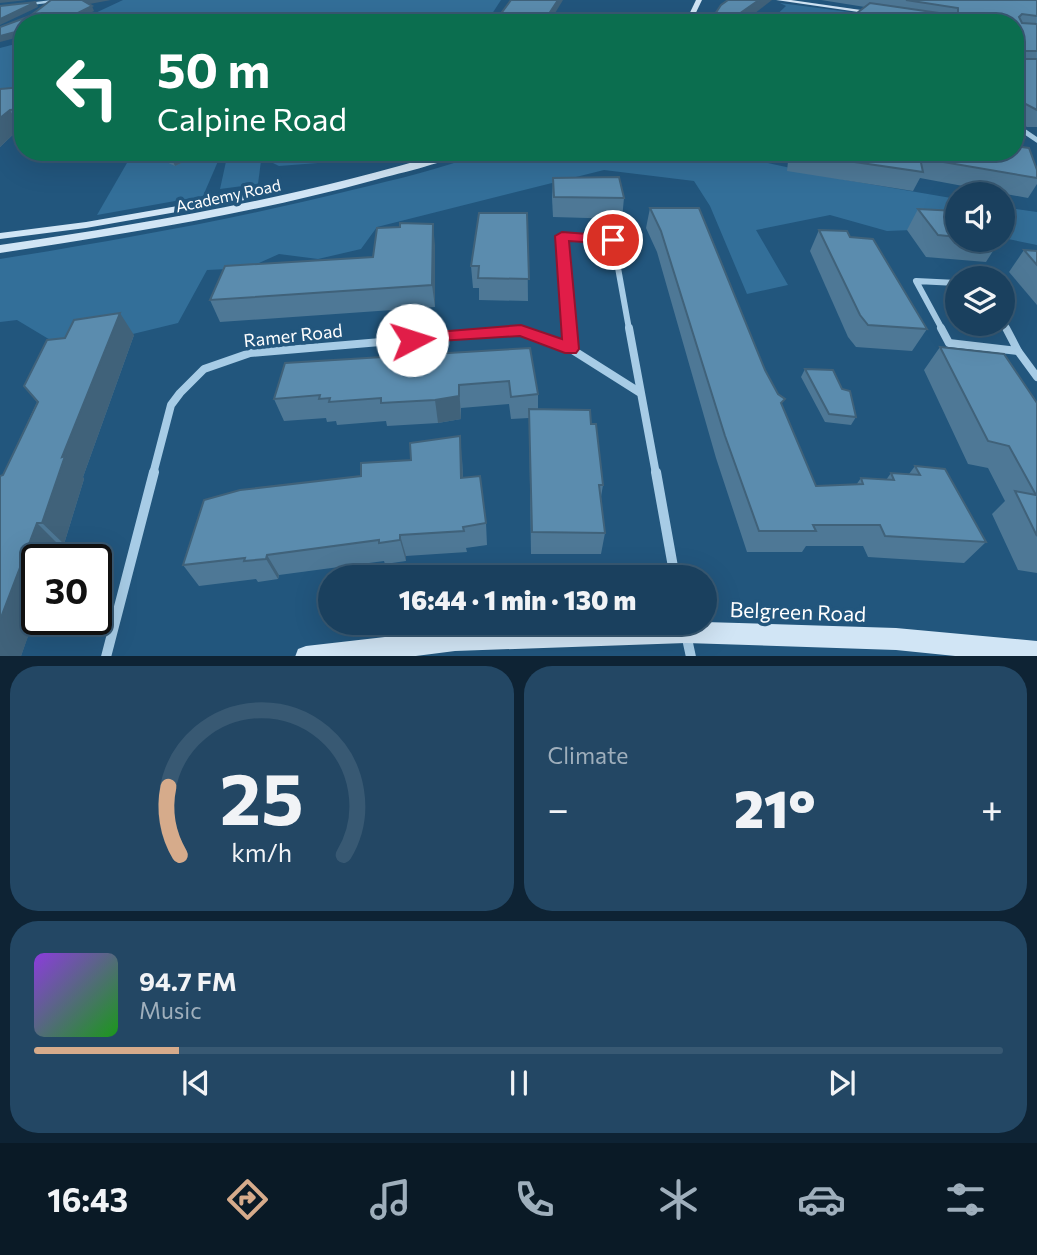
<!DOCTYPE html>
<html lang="en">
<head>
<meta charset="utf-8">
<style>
  body { margin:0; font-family:Commissioner,sans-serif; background:#234764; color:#f1f3f6; height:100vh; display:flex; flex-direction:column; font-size:26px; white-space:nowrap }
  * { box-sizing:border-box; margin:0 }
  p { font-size:23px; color:#9fafbc }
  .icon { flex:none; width:38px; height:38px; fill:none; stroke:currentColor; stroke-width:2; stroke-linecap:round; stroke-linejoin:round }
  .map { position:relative; height:656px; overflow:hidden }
  .side { display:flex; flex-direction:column; gap:10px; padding:10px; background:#0e2334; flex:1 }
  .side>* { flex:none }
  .hud { position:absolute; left:14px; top:14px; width:1010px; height:147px; border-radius:28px; box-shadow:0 7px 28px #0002,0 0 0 2px #385973; background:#0b6e4f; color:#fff; overflow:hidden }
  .controls { position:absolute; left:945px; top:182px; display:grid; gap:14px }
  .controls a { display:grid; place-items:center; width:70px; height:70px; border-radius:50%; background:#1a405e; box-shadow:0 7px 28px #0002,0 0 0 2px #385973; font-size:35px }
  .speed { position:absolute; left:21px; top:544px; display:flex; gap:14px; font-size:35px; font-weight:700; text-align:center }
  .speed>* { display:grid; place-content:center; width:91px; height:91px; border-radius:50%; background:#1a405e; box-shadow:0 7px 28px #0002,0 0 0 2px #385973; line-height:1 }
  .speed .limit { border:4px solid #111; border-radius:10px; background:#fff; color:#111 }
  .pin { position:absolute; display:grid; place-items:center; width:60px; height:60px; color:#fff; margin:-30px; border:4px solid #fff; border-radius:50%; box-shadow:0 2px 7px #0007 }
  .me { position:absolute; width:77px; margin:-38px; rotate:85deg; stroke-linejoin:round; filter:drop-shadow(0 0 5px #0008) }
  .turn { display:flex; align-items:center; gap:24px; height:147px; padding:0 28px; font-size:32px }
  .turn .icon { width:91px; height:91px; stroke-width:2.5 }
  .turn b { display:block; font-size:49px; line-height:60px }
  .big { font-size:52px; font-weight:800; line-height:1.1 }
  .side .tile { flex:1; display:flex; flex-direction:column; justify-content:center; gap:10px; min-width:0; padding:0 24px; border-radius:28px; background:#234764 }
  .side .dial { align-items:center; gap:0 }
  .dial svg { height:182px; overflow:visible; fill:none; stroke:#385973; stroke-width:7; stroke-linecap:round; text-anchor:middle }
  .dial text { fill:#f1f3f6; stroke:none }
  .song { display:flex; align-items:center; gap:21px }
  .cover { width:84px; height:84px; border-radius:10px; background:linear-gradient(135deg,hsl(270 70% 55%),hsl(120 70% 35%)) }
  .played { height:7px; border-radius:4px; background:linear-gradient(90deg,#d6ab8b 15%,#385973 15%) }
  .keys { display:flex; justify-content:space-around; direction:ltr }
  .heat { display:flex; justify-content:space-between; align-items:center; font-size:38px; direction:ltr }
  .side .tiles { flex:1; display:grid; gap:10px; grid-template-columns:1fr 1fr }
  .tile:last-child { grid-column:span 2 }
  .trip { position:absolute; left:318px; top:565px; width:399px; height:70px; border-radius:35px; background:#1a405e; box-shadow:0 7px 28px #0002,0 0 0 2px #385973; font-weight:800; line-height:70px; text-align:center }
  .tab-bar { display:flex; height:112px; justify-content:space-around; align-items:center; background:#0a1a26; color:#9fafbc }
  .tab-bar .icon { width:49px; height:49px }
  .tab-bar .on { color:#d6ab8b }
  .tab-bar b { font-size:32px; color:#f1f3f6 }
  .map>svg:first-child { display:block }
</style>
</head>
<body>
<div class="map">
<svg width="1037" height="657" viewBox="0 0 1037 657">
  <rect width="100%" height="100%" fill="#22567d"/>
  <g fill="#336f99">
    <path d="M123,0H501L486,23H74Z"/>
    <path d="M780,3L857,13L850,23H768L786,6Z"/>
    <path d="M23,42V105L0,107V48Z"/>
    <path d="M170,152H222L203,196L97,215L131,156Z"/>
    <path d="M274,152H381V153L370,159L279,166L271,162Z"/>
    <path d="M485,152H718L846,180L957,199V232L936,229L887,231L830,215L756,230L788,285L747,294L710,206L694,181L604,170L377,227L361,249L318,259L279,254L248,268L207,270L178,323L67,350L17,320L0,322V259C118,240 236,219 352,190C397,179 442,169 485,152Z"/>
    <path d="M262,153L258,184L220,189L227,157Z"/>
    <path d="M1003,207L1037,212V245L1003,238Z"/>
  </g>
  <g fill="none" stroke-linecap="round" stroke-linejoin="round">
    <path stroke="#a7cce6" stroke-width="2.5" d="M29,4L63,0"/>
    <path stroke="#a7cce6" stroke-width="3.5" d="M1015,125L1017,127"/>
    <path stroke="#a7cce6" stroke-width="5" d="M1015,125L1037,140"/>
    <g stroke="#a7cce6" stroke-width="6">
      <path d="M1003,323L1006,329"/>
      <path d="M569,329L562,236L613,240L629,329"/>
      <path d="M942,329L916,281L957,283"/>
    </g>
    <g stroke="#a7cce6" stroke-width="8">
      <path d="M569,328L571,349"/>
      <path d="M629,328L656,474"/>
      <path d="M941,328L949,343L1018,351L1006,328"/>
      <path d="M1018,351L1037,377"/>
      <path d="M153,474L171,405L180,393L204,369L250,353L521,330L571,349L639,392"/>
    </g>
    <g stroke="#a7cce6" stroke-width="10">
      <path d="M656,472L675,578"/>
      <path d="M686,634L691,657"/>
      <path d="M106,657L154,472"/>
    </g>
    <g fill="#d1e5f5" fill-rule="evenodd">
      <path d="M696,0H702L691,23H685Z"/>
      <path d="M776,0H791L882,13L879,15Z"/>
      <path d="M447,152H463C444,164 395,174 371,181C250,214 125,234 0,253V245C151,223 301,197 447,152Z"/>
      <path d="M252,193L256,194V198L86,228L0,239V233L86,222Z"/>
      <path d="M705,622L896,628L1037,641V657H965L896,650L686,643L455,651L408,657H295L298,649L306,646L455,629Z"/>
    </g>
  </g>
  <g fill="#4e7896">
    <path d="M821,0H1037V127H1027L1020,123L1025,137L1020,147L1037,170V184L1028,198L920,178L913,191L787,171L789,152H1015V23L865,7Z"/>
    <path d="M23,87V128H20L0,147V89Z"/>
    <path d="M144,152H205L175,166Z"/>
    <path d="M553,178L624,198L622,219L553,217L552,198Z"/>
    <path d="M650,208L765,370L782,405L816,486L856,485L861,478L886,480L891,473L909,474L915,466L986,542L964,563L868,557L863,546H806L802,552H747L716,458L657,252L646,228Z"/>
    <path d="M918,209L957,211V240H1000L986,262L926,257L907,230Z"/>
    <path d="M527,213L528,301L479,300V288H473L471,266Z"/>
    <path d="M819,230L850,237L927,329L912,351L856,347L848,337L810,251Z"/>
    <path d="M435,245V307L220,322L210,300L373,257Z"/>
    <path d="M1024,250L1037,251V305L1009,272Z"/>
    <path d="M134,335L83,477L84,479L64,544L59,545L21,656L3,475L37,402L24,386Z"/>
    <path d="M940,347L1037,403V573L1018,570L992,514L1005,501L988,468L968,464L924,370Z"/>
    <path d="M530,348L538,394V409L591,424L603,485L601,497L605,533L601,554H531L529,418L511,419L509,404L461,408V419L438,423L387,426L386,421L337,425L336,421L327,422L326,418L284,421L274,399Z"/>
    <path d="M805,369L856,417L851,425L825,422L801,377Z"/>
    <path d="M462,459L463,478L486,523L487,545L466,548L467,552L406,556V561L385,564L384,561L279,575L278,579L258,582L256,579L199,586L183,565L361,476Z"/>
  </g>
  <g fill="#40627a">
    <path d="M0,0H27L0,3Z"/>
    <path d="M82,0H111L84,5Z"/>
    <path d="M558,0H563L549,23H543Z"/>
    <path d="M759,0H772L742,23H729V21Z"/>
    <path d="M36,2L38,7L0,25V19Z"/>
    <path d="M92,6L94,11L72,22L49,23Z"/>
    <path d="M23,30V36L0,42V36Z"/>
    <path d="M10,110L20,128L0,147V118Z"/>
    <path d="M170,152H205L175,166L169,153Z"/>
    <path d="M433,224L435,245V307L432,285Z"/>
    <path d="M120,313L134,335L83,477L84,479L64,544L42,523L62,457Z"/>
    <path d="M459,385L461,419L438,423L435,400Z"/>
    <path d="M460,436L462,459L464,501L461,478Z"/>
    <path d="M37,523L59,545L54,560H37V612L21,656H0V620Z"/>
    <path d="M400,535L406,556V561L400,540Z"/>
    <path d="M267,555L279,575L278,579L266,559Z"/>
  </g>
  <g fill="#5b8cae" stroke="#40627a" stroke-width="2">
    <path d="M51,0H84H82L92,6L70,17L49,23H23V30L0,36V27L30,16Z"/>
    <path d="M511,0H558L543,23H494Z"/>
    <path d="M728,0H759L729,21L738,23H709L721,5Z"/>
    <path d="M906,0H1037V16L1022,14L1019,17L1022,23L1037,24V51H1021L1019,56L1023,59H1037V110L1024,103L1020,110H1016L1025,137L1015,136V23H844L870,3L939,13H958V8Z"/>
    <path d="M36,2L0,19V6Z"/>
    <path d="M23,87V109L10,110L0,118V89Z"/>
    <path d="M1015,146L1029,148L1037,170V178L920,158L923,172L793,153L1015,152Z"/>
    <path d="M619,177L624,198L554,197L553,178Z"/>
    <path d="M650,208H699L765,370L778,394L785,399L781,403L816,486L863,484L861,478L894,480L891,473L920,475L915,466L945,469L986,542L885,536L880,525H813L816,531H759L725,436L661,231Z"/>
    <path d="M918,209L957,211V237L938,235Z"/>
    <path d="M479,213H527L529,279L478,278L479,266H471Z"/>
    <path d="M400,223L433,224L432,285L210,300L225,266L373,257L377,228L400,227Z"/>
    <path d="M819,230L847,231L850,237L873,239L927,329L868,325L860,315Z"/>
    <path d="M1024,250L1037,251V265Z"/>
    <path d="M120,313L62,457L65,456L42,523H37L0,620V476L3,475L38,402L24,386L47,340L65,338L74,320Z"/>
    <path d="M940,347L1004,354L1037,403V536L1015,491L1036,495L1009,446L988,441Z"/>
    <path d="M530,348L538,394L511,397L509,381L459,385V396L435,400L381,403V398L329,402L330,398L319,399L320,395L274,399L285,363Z"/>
    <path d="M805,369L833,370L842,389L850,391L856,417L829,414Z"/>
    <path d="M529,409L590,410L591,424H596L603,485H599L605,533L532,532Z"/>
    <path d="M460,436L461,478L480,476L486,523L463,527L464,531L400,535V540L379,543V540L267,555L266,559L244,561L245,558L183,565L204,500L240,490L361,476V463L411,460L410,443Z"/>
  </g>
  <path fill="#e11d48" stroke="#92132f" stroke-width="2" d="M562,232L613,236L620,240L613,244L569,241L579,349L576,353H565L520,336L407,343L404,340L412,334L521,325L562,339L555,236Z"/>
  <g text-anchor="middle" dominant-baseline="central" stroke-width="7" stroke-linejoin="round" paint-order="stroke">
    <g font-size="16" fill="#fff" stroke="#22567d">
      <text transform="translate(228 195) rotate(-12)">Academy Road</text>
    </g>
    <g font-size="18" fill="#fff" stroke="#22567d">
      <text transform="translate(293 335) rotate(-6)">Ramer Road</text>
    </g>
    <g font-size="21" fill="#fff" stroke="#22567d">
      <text transform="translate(798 611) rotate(2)">Belgreen Road</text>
    </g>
  </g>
</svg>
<div class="controls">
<a><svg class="icon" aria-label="sound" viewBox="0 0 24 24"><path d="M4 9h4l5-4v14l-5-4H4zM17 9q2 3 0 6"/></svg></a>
<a><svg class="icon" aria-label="layers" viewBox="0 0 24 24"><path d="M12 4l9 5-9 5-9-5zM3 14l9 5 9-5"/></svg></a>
</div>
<div class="speed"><div class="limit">30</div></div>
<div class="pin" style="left:613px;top:240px;background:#d93025"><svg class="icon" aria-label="arrive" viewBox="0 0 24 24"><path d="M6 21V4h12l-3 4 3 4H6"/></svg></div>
<svg class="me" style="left:412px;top:340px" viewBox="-20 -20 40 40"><circle r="19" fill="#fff"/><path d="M0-13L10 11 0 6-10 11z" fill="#e11d48"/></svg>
<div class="trip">16:44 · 1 min · 130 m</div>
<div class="hud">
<div class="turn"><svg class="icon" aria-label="left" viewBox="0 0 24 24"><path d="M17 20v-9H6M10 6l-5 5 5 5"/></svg><div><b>50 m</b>Calpine Road</div></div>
</div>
</div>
<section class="side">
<div class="tiles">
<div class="tile dial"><svg viewBox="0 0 100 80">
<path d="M14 69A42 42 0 1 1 86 69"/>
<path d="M14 69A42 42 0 0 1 9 39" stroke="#d6ab8b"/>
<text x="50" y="56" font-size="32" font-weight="700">25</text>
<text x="50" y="72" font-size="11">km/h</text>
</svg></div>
<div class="tile"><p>Climate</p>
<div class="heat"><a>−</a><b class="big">21°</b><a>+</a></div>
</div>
<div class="tile">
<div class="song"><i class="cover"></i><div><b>94.7 FM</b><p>Music</p></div></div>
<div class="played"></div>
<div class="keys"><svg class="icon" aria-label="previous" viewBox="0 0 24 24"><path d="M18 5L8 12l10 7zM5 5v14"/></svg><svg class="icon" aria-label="pause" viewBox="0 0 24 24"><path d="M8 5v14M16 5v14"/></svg><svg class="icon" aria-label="next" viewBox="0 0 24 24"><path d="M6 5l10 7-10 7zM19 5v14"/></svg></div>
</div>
</div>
</section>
<nav class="tab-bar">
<b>16:43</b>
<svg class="icon on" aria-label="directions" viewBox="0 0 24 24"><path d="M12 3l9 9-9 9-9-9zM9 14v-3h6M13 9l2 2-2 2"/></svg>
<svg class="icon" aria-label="music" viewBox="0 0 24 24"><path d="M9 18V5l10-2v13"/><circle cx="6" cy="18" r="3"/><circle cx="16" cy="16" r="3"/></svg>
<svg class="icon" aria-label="phone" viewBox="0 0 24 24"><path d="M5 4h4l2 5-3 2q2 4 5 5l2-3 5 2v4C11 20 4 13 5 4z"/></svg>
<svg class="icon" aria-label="climate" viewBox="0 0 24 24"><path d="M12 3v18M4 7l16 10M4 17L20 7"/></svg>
<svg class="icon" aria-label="car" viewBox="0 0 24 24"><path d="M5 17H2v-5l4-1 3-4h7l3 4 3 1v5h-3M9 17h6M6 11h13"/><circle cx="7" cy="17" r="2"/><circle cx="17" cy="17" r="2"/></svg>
<svg class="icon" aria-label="filters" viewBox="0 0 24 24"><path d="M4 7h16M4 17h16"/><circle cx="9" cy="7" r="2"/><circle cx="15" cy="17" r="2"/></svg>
</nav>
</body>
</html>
